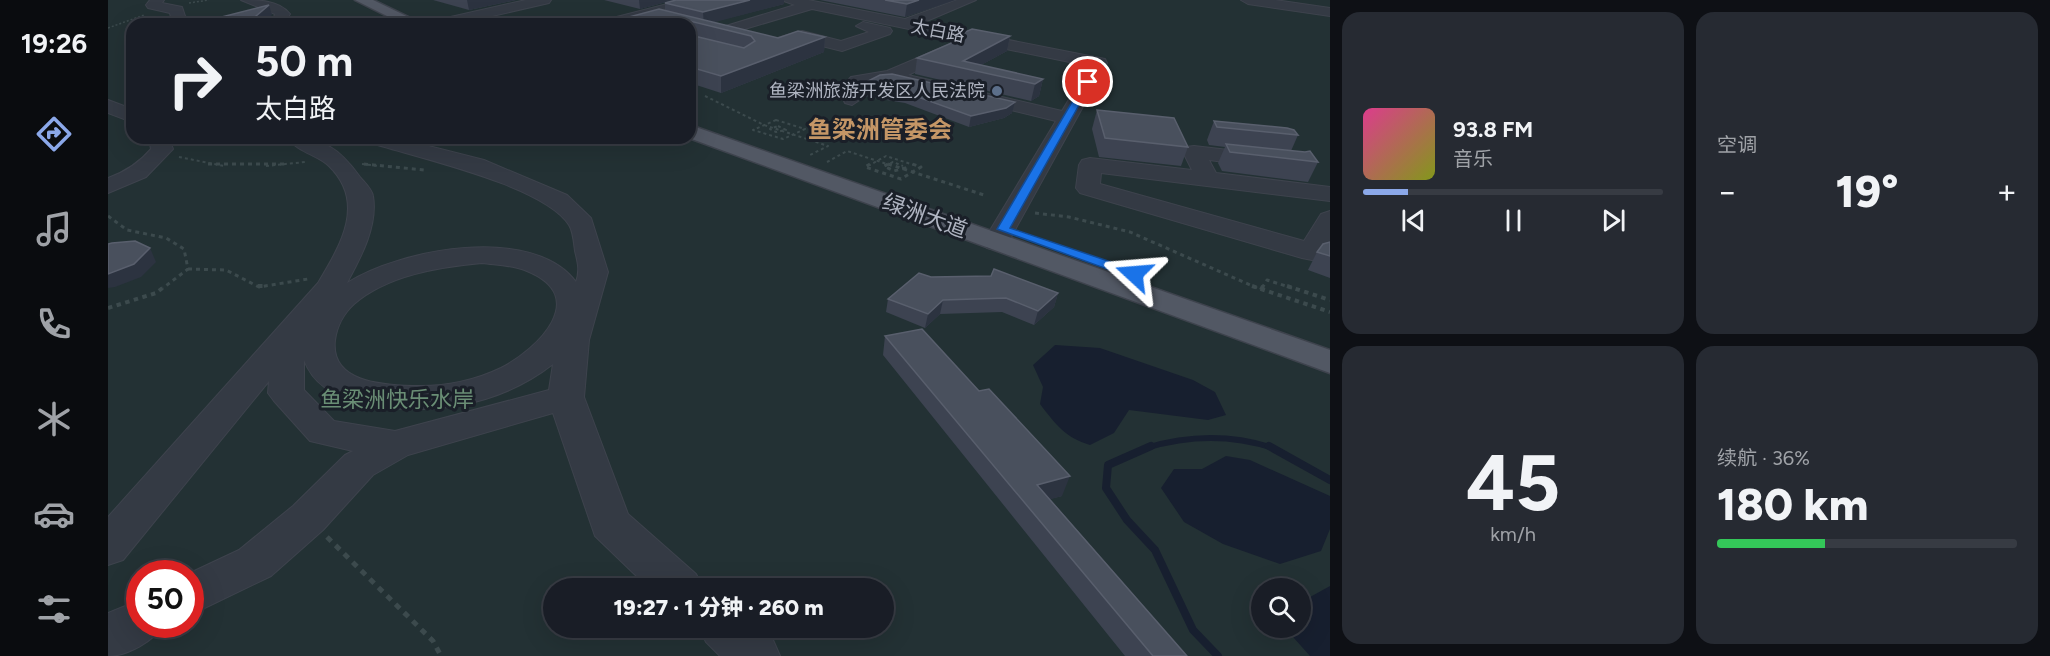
<!DOCTYPE html>
<html lang="zh">
<head>
<meta charset="utf-8">
<style>
  body { margin:0; font-family:Figtree,"Noto Sans SC",sans-serif; background:#262a32; color:#f1f3f6; height:100vh; display:flex; flex-direction:column; font-size:22px; white-space:nowrap }
  * { box-sizing:border-box; margin:0 }
  p { font-size:20px; color:#9fa2a7 }
  .icon { flex:none; width:33px; height:33px; fill:none; stroke:currentColor; stroke-width:2; stroke-linecap:round; stroke-linejoin:round }
  .map { position:relative; flex:1; overflow:hidden }
  .sheet { display:flex; flex-direction:column; gap:12px; padding:12px; background:#0e1015; width:720px }
  .sheet>* { flex:none }
  .guide { position:absolute; left:18px; top:18px; width:570px; height:126px; border-radius:18px; box-shadow:0 6px 24px #0002,0 0 0 2px #373b43; background:#191d26; color:#f1f3f6; overflow:hidden }
  .tools { position:absolute; left:1143px; top:578px; display:grid; gap:12px }
  .tools a { display:grid; place-items:center; width:60px; height:60px; border-radius:50%; background:#191d26; box-shadow:0 6px 24px #0002,0 0 0 2px #373b43; font-size:30px }
  .speed { position:absolute; left:18px; top:560px; display:flex; gap:12px; font-size:30px; font-weight:700; text-align:center }
  .speed>* { display:grid; place-content:center; width:78px; height:78px; border-radius:50%; background:#191d26; box-shadow:0 6px 24px #0002,0 0 0 2px #373b43; line-height:1 }
  .speed .limit { border:9px solid #d22; background:#fff; color:#111 }
  .pin { position:absolute; display:grid; place-items:center; width:51px; height:51px; color:#fff; margin:-26px; border:3px solid #fff; border-radius:50%; box-shadow:0 2px 6px #0007 }
  .me { position:absolute; width:66px; margin:-33px; rotate:289deg; stroke-linejoin:round; filter:drop-shadow(0 0 4px #0008) }
  .turn { display:flex; align-items:center; gap:21px; height:126px; padding:0 30px; font-size:27px }
  .turn .icon { width:78px; height:78px; stroke-width:2.5 }
  .turn b { display:block; font-size:42px; line-height:51px }
  .big { font-size:45px; font-weight:800; line-height:1.1 }
  .sheet .widget { flex:1; display:flex; flex-direction:column; justify-content:center; gap:9px; min-width:0; padding:0 21px; border-radius:18px; background:#262a32 }
  .sheet .dial { align-items:center; gap:0 }
  .dial b { font-size:78px; line-height:1 }
  .song { display:flex; align-items:center; gap:18px }
  .cover { width:72px; height:72px; border-radius:9px; background:linear-gradient(135deg,hsl(330 70% 55%),hsl(70 70% 35%)) }
  .played { height:6px; border-radius:3px; background:linear-gradient(90deg,#8ba8e9 15%,#373b43 15%) }
  .keys { display:flex; justify-content:space-around; direction:ltr }
  .heat { display:flex; justify-content:space-between; align-items:center; font-size:33px; direction:ltr }
  .charge { height:9px; border-radius:4px; background:linear-gradient(90deg,#34c759 36%,#373b43 0) }
  .sheet .tiles { flex:1; display:grid; gap:12px; grid-template-columns:repeat(2,1fr) }
  .trip { position:absolute; left:435px; top:578px; width:351px; height:60px; border-radius:30px; background:#191d26; box-shadow:0 6px 24px #0002,0 0 0 2px #373b43; font-weight:800; line-height:60px; text-align:center }
  main { display:flex; flex:1; min-height:0 }
  .tab-bar { display:flex; flex-direction:column; width:108px; justify-content:space-around; align-items:center; background:#0a0c0f; color:#9fa2a7 }
  .tab-bar .icon { width:42px; height:42px }
  .tab-bar .selected { color:#8ba8e9 }
  .tab-bar b { font-size:27px; color:#f1f3f6 }
  .map>svg:first-child { display:block }
</style>
</head>
<body>
<main>
<nav class="tab-bar">
<b>19:26</b>
<svg class="icon selected" aria-label="directions" viewBox="0 0 24 24"><path d="M12 3l9 9-9 9-9-9zM9 14v-3h6M13 9l2 2-2 2"/></svg>
<svg class="icon" aria-label="music" viewBox="0 0 24 24"><path d="M9 18V5l10-2v13"/><circle cx="6" cy="18" r="3"/><circle cx="16" cy="16" r="3"/></svg>
<svg class="icon" aria-label="phone" viewBox="0 0 24 24"><path d="M5 4h4l2 5-3 2q2 4 5 5l2-3 5 2v4C11 20 4 13 5 4z"/></svg>
<svg class="icon" aria-label="climate" viewBox="0 0 24 24"><path d="M12 3v18M4 7l16 10M4 17L20 7"/></svg>
<svg class="icon" aria-label="car" viewBox="0 0 24 24"><path d="M5 17H2v-5l4-1 3-4h7l3 4 3 1v5h-3M9 17h6M6 11h13"/><circle cx="7" cy="17" r="2"/><circle cx="17" cy="17" r="2"/></svg>
<svg class="icon" aria-label="filters" viewBox="0 0 24 24"><path d="M4 7h16M4 17h16"/><circle cx="9" cy="7" r="2"/><circle cx="15" cy="17" r="2"/></svg>
</nav>
<div class="map">
<svg width="1222" height="656" viewBox="0 0 1222 656">
  <rect width="100%" height="100%" fill="#212733"/>
  <path fill="#233134" fill-rule="evenodd" d="M0,0H1222V656H0ZM24,24H582V138H24ZM32,573H82V624H32ZM446,588H776V627H446ZM1154,588H1192V627H1154Z"/>
  <g fill="#171f2f">
    <path d="M947,345L992,348L1085,380L1107,392L1118,415L1100,420L1021,410L1006,433L982,445C958,438 947,424 932,404L935,387L925,365Z"/>
    <path d="M1118,456L1142,460L1222,496V529L1213,551L1172,564L1115,544L1076,522L1053,488L1066,469H1094Z"/>
    <path d="M1222,586V656H1202L1176,627H1192L1193,602Z"/>
  </g>
  <g fill="none" stroke-linecap="round" stroke-linejoin="round">
    <path stroke="#171f2f" stroke-width="6" d="M1038,448C1081,435 1122,434 1165,448"/>
    <g stroke="#171f2f" stroke-width="8">
      <path d="M1043,446L1000,465L998,488L1019,520L1047,550L1085,630L1110,656"/>
      <path d="M1161,446L1222,480"/>
    </g>
    <defs>
      <g id="minor">
        <path d="M42,0H56L54,3L74,7L77,16L85,24H69L63,18L62,13L40,8L38,5Z"/>
        <path d="M133,0C149,0 171,0 182,14L178,20L181,24H164L167,14Z"/>
        <path d="M418,0H443L441,3L349,24H323L325,21Z"/>
        <path d="M575,0H598L596,3L515,24H491L493,21Z"/>
        <path d="M673,0H700L797,19L849,0H868L814,23L997,59L999,63L897,248L888,250L879,248L875,242L948,121L783,81L755,85L749,91L753,99L744,105L737,103L731,90L743,77L779,71L845,43L853,48L851,51L800,75L954,111L981,66L704,9L630,31L666,39L694,31L733,41L761,32L748,26L755,22L782,28L784,31L782,34L734,51L694,41L666,49L608,35L606,32L608,29L687,5Z"/>
        <path d="M1133,0H1167L1222,8V16L1140,4Z"/>
        <path d="M0,100L24,109V122L0,113Z"/>
        <path d="M41,138H61L65,149L38,177L0,193V178C17,172 31,163 43,149Z"/>
        <path d="M180,138C216,138 231,148 252,177C256,182 264,189 265,196C270,226 253,257 239,283C292,249 425,224 468,282C472,271 470,263 467,251C466,243 465,231 461,225C436,185 306,157 260,142L257,138H289L376,160L459,195L483,218L500,272L481,340L476,397L520,514L588,574L595,588H541L487,536L445,413L300,455L265,475L215,530L163,576L82,615V573L131,550L185,506L237,455L245,451L202,441L166,401L160,393L161,381L15,560L0,565V517L210,283C232,246 259,203 221,166C210,155 189,152 180,138ZM374,263C389,265 405,265 419,271C483,297 430,349 393,368C366,381 335,387 305,386C274,385 222,382 227,340C229,326 236,313 246,304C280,275 331,267 374,263ZM196,360C205,384 224,394 248,401C315,419 390,407 445,364L441,390L287,431L226,421L196,390Z"/>
        <path d="M1086,146L1164,155L1167,160L1164,165L1156,167L1101,160L1108,173L1222,187V201L993,173L992,184L1196,241L1213,214L1222,211V244L1214,258L1204,260L1194,258L972,193L968,188L971,165L974,160L982,158L1084,170L1075,152L1078,147Z"/>
        <path d="M32,600V624H55C47,641 19,656 0,656V613Z"/>
        <path d="M591,627H650L665,640L672,656H612L598,642Z"/>
      </g>
      <g id="major">
        <path d="M247,0H265L315,24H295Z"/>
        <path d="M582,125L1222,350V373L581,138Z"/>
      </g>
    </defs>
    <use href="#minor" stroke="#3e434d" stroke-width="2"/>
    <use href="#major" stroke="#3e434d" stroke-width="3"/>
    <g stroke="#3c4a4d" stroke-width="1.5" stroke-dasharray="2 2" stroke-linecap="butt">
      <path d="M81,3L101,0"/>
      <path d="M0,28L36,15"/>
    </g>
    <g stroke="#3c4a4d" stroke-width="2" stroke-dasharray="3 3" stroke-linecap="butt">
      <path d="M597,96L656,125L720,146L700,156"/>
      <path d="M668,120L697,129L675,139L645,130Z"/>
      <path d="M670,126L678,130L668,132L662,129Z"/>
      <path d="M71,157L116,166"/>
      <path d="M719,162L739,151L785,166"/>
      <path d="M254,164L271,166"/>
      <path d="M158,166L197,162"/>
      <path d="M760,166L778,156L809,166"/>
      <path d="M777,166L785,162L795,166"/>
    </g>
    <g stroke="#3c4a4d" stroke-width="3" stroke-dasharray="4 4" stroke-linecap="butt">
      <path d="M100,164H179"/>
      <path d="M256,164L316,170"/>
      <path d="M762,164L757,167L793,179L813,167L804,164"/>
      <path d="M780,164L876,195"/>
      <path d="M780,164L776,166L786,171L797,168L794,164"/>
      <path d="M927,213L961,217L1022,232L1149,288"/>
      <path d="M0,216L19,230L58,238L76,249L80,269L55,288"/>
      <path d="M80,269L118,270L151,287L200,279"/>
      <path d="M1154,288L1159,280L1184,288"/>
    </g>
    <g stroke="#3c4a4d" stroke-width="4" stroke-dasharray="4.5 4.5" stroke-linecap="butt">
      <path d="M150,286H157"/>
      <path d="M1144,286L1222,312"/>
      <path d="M1179,286L1222,300"/>
      <path d="M1153,290L1155,286"/>
      <path d="M0,308L48,293L57,286"/>
    </g>
    <path stroke="#3c4a4d" stroke-width="5" stroke-dasharray="6 6" stroke-linecap="butt" d="M219,537L325,641L333,656"/>
    <use href="#minor" fill="#343a44" fill-rule="evenodd"/>
    <use href="#major" fill="#525864" fill-rule="evenodd"/>
  </g>
  <g fill="#3d4351">
    <path d="M325,0H408L361,10Z"/>
    <path d="M496,0H566L532,9Z"/>
    <path d="M712,0H847L797,17Z"/>
    <path d="M557,3L676,4L605,22L670,38L717,37L716,52L613,93L582,83V24L557,11Z"/>
    <path d="M902,36L899,51L873,65L935,79L931,96L923,101L807,74L809,58Z"/>
    <path d="M754,84L904,113L896,118L861,127L797,103L754,96L753,93Z"/>
    <path d="M989,110L1080,147L1073,166L991,157L984,129Z"/>
    <path d="M1106,121L1190,135L1183,151L1210,162L1200,182L1114,171L1110,163L1117,147L1101,145L1099,140Z"/>
    <path d="M1222,242V278L1200,270L1209,252Z"/>
    <path d="M823,277L950,293L946,307L926,325L894,312L832,314L817,328L778,312L780,299Z"/>
    <path d="M777,336L954,496L942,499L1079,656H1017L775,355Z"/>
  </g>
  <g fill="#2c3340">
    <path d="M359,0H408L361,10Z"/>
    <path d="M531,0H566L532,9Z"/>
    <path d="M642,0H676V4L596,25L595,12Z"/>
    <path d="M811,0H847L797,17L799,4Z"/>
    <path d="M161,5L164,15L154,24L141,22Z"/>
    <path d="M902,36L899,51L864,70L855,61Z"/>
    <path d="M717,37L716,52L613,93V76Z"/>
    <path d="M935,79L931,96L923,101L927,84Z"/>
    <path d="M907,102L904,113L896,118L861,127L863,116Z"/>
    <path d="M42,248L48,262L33,277L7,287L0,288V274Z"/>
    <path d="M950,293L946,307L926,325L930,311Z"/>
    <path d="M835,300L832,314L817,328L820,314Z"/>
    <path d="M962,476L954,496L922,505L929,485Z"/>
  </g>
  <g fill="#49505d" stroke="#595f6d" stroke-width="1.5">
    <path d="M568,0H642L595,12L557,3Z"/>
    <path d="M777,0H811L799,4Z"/>
    <path d="M161,5L141,22L167,23L165,24H94L90,23Z"/>
    <path d="M551,9L670,38L690,31L717,37L613,76L582,67V35L636,48L647,41L643,36L582,21L580,24H495Z"/>
    <path d="M864,29L902,36L855,61L935,79L927,84L809,58L855,38L857,32Z"/>
    <path d="M784,74L907,102L898,108L863,116L799,93L755,86L754,84L772,75Z"/>
    <path d="M989,110L1066,118L1080,147L997,138Z"/>
    <path d="M1106,121L1179,128L1186,130L1190,135L1109,127Z"/>
    <path d="M1118,144L1197,152L1202,151L1210,162L1122,152Z"/>
    <path d="M27,241L42,248L26,264L0,274V244L4,243Z"/>
    <path d="M1222,242V256L1209,252L1215,244Z"/>
    <path d="M886,269L950,293L930,311L898,298L835,300L820,314L780,299L811,273L823,277L883,276Z"/>
    <path d="M814,329L871,391L881,389L962,476L929,485L1079,656H1045L777,336Z"/>
  </g>
  <path fill="#1a73e8" stroke="#114b97" stroke-width="1.5" d="M977,80L984,82L902,228L1030,271V277H1021L889,229Z"/>
  <circle fill="#5c6f8a" stroke="#1a1f28" stroke-width="2" cx="889" cy="91" r="6"/>
  <g text-anchor="middle" dominant-baseline="central" stroke-width="6" stroke-linejoin="round" paint-order="stroke">
    <g font-size="18" fill="#afb4c1" stroke="#1a1f28">
      <text transform="translate(830 31) rotate(11)">太白路</text>
    </g>
    <g font-size="18" fill="#afb4c1" stroke="#1a1f28" text-anchor="end">
      <text x="877" y="91">鱼梁洲旅游开发区人民法院</text>
    </g>
    <g font-size="22" fill="#afb4c1" stroke="#1a1f28">
      <text transform="translate(817 216) rotate(20)">绿洲大道</text>
    </g>
    <g font-size="22" fill="#6a8e75" stroke="#1a1f28">
      <text x="289" y="399">鱼梁洲快乐水岸</text>
    </g>
    <g font-size="24" font-weight="bold" fill="#c49666" stroke="#1a1f28">
      <text x="772" y="129">鱼梁洲管委会</text>
    </g>
  </g>
</svg>
<div class="tools">
<a><svg class="icon" aria-label="search" viewBox="0 0 24 24"><circle cx="10" cy="10" r="6"/><path d="M15 15l6 6"/></svg></a>
</div>
<div class="speed"><div class="limit">50</div></div>
<div class="pin" style="left:980px;top:82px;background:#d93025"><svg class="icon" aria-label="arrive" viewBox="0 0 24 24"><path d="M6 21V4h12l-3 4 3 4H6"/></svg></div>
<svg class="me" style="left:1026px;top:274px" viewBox="-20 -20 40 40"><path d="M0-17L14 15 0 8-14 15z" fill="#1a73e8" stroke="#fff" stroke-width="4"/></svg>
<div class="trip">19:27 · 1 分钟 · 260 m</div>
<div class="guide">
<div class="turn"><svg class="icon" aria-label="right" viewBox="0 0 24 24"><path d="M7 20v-9h11M14 6l5 5-5 5"/></svg><div><b>50 m</b>太白路</div></div>
</div>
</div>
<section class="sheet">
<div class="tiles">
<div class="widget">
<div class="song"><i class="cover"></i><div><b>93.8 FM</b><p>音乐</p></div></div>
<div class="played"></div>
<div class="keys"><svg class="icon" aria-label="previous" viewBox="0 0 24 24"><path d="M18 5L8 12l10 7zM5 5v14"/></svg><svg class="icon" aria-label="pause" viewBox="0 0 24 24"><path d="M8 5v14M16 5v14"/></svg><svg class="icon" aria-label="next" viewBox="0 0 24 24"><path d="M6 5l10 7-10 7zM19 5v14"/></svg></div>
</div>
<div class="widget"><p>空调</p>
<div class="heat"><a>−</a><b class="big">19°</b><a>+</a></div>
</div>
<div class="widget dial"><b>45</b><p>km/h</p></div>
<div class="widget"><p>续航 · 36%</p><b class="big">180 km</b><div class="charge"></div></div>
</div>
</section>
</main>
</body>
</html>
